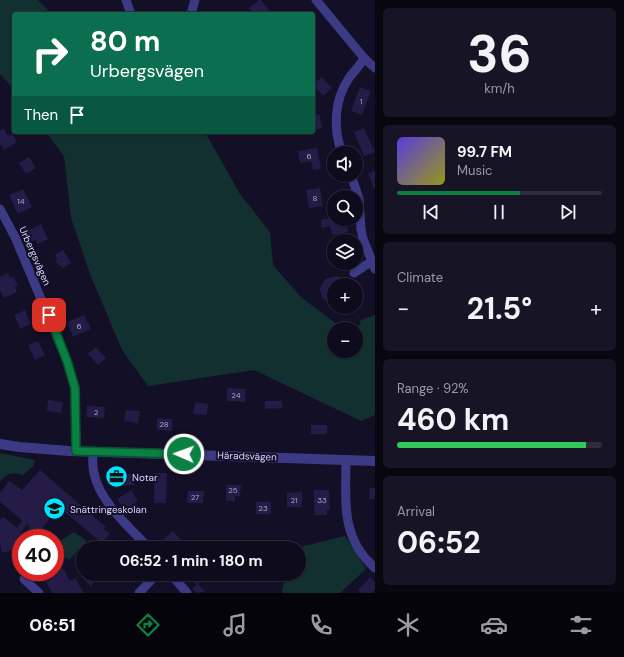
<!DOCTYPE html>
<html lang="en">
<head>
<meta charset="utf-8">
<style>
  body { margin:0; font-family:"DM Sans",sans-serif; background:#171425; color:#f1f3f6; height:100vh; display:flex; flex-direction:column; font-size:15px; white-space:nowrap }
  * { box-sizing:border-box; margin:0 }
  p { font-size:13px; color:#9b9ba3 }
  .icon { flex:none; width:22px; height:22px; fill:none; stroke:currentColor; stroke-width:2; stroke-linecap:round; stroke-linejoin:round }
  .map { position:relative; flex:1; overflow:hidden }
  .side { display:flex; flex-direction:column; gap:8px; padding:8px; background:#08060f; width:249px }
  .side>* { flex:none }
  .guide { position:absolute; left:12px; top:12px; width:303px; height:122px; border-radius:4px; box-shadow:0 1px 3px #0004,0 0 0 1px #2e2b3b; background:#0b6e4f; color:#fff; overflow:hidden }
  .tools { position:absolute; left:327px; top:146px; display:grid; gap:8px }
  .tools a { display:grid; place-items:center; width:36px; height:36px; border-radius:50%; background:#0e0b1c; box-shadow:0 1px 3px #0004,0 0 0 1px #2e2b3b; font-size:20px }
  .speed { position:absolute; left:12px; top:529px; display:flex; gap:8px; font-size:20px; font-weight:700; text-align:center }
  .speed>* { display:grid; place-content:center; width:52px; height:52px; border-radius:50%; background:#0e0b1c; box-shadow:0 1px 3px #0004,0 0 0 1px #2e2b3b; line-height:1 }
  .speed .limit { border:6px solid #d22; background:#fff; color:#111 }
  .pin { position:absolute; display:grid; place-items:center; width:34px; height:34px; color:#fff; margin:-17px; border-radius:8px; box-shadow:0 2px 6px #0006 }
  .me { position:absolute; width:44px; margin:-22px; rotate:272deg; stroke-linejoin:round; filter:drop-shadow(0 0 3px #0008) }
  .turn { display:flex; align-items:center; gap:14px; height:84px; padding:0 12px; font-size:18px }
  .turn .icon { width:52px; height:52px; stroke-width:2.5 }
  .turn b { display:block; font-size:28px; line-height:34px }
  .then { display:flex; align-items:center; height:38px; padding:0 12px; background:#0003; gap:8px; font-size:15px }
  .big { font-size:30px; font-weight:700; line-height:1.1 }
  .side .card { flex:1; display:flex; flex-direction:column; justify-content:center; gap:6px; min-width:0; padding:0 14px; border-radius:6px; background:#171425 }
  .side .dial { align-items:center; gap:0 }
  .dial b { font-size:52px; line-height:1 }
  .song { display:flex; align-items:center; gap:12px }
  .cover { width:48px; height:48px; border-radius:6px; background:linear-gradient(135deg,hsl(250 70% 55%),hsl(60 70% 35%)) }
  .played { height:4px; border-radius:2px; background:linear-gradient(90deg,#0b8043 60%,#2e2b3b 60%) }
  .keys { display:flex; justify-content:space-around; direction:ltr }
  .heat { display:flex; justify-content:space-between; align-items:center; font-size:22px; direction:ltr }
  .charge { height:6px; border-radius:3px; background:linear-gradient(90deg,#34c759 92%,#2e2b3b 0) }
  .trip { position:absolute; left:76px; top:541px; width:230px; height:40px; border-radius:20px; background:#0e0b1c; box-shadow:0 1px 3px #0004,0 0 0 1px #2e2b3b; font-weight:700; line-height:40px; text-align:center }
  .menu { display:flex; height:64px; justify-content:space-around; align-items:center; background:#06040b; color:#9b9ba3 }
  .menu .icon { width:28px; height:28px }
  .menu .current { color:#0b8043 }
  .menu b { font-size:18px; color:#f1f3f6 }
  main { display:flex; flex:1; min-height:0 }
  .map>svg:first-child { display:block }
</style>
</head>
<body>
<main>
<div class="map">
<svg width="375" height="593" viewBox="0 0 375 593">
  <rect width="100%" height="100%" fill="#130f26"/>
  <g fill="#12302f">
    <path d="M0,0H38L52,14H14V89L0,74Z"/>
    <path d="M46,132H205L240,194L270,232L273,265L301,297L343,329H334V351H356V332L361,320L375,315V415L361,421L254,370L148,386L122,350L90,274L71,218L64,156Z"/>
    <path d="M0,453L35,460L33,466L23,475C13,472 7,473 0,481Z"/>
    <path d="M74,532L87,541L69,560C62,555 55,552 55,544Z"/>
    <path d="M345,536L366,569L340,593H282L285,574H299V548H296Z"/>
  </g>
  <g fill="#241b47">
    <path d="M259,0H261L271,13L254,14L249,8Z"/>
    <path d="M322,77L332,88L323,96L313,84Z"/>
    <path d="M360,87L371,91L362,115L351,111Z"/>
    <path d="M319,114L322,128L313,130V115Z"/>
    <path d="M364,128L375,152L364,156L354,132Z"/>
    <path d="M4,129L8,136L12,134L17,142L4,150L0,144V131Z"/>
    <path d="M317,148L321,169L313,170L311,161L300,163L298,151Z"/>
    <path d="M29,157L36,168L26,174L19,163Z"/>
    <path d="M375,171V188L374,189L368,173Z"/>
    <path d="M320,188L323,206L309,208L306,190Z"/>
    <path d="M23,189L32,207L18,214L9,195Z"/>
    <path d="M334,217V219H345L348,232L332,235L330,226L322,228L321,220Z"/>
    <path d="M41,224L48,239L38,244L36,240L29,243L24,233Z"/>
    <path d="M63,250L71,263L62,268L61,265L59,266L55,260L57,259L55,255Z"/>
    <path d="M8,273L10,278L14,277L18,286L15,287L17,292L4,298L0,291V277Z"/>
    <path d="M335,276L340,277L348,285H334V305L323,299L320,289L325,279Z"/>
    <path d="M25,310L31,324L20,329L14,315Z"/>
    <path d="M84,315L91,329L73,337L67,322Z"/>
    <path d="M38,341L45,355L35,360L28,345Z"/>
    <path d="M96,347L106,358L98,365L88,354Z"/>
    <path d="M227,388L246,389L245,402L227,401Z"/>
    <path d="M48,400L63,402L61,413L47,411Z"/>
    <path d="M265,401H282V408L265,409Z"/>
    <path d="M195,402L208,404L207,415L193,414Z"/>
    <path d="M87,406L105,407L104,418L86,417Z"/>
    <path d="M126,410L140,411L138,423L124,421Z"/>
    <path d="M157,418L172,419V431L157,430Z"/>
    <rect x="311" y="425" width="16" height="9"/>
    <path d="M40,470L106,527L104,529L110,534L102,543L59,507L37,534L28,528L30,527L27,524L21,532L25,538H21V566L12,550L2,553L0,543V520L3,517L17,528L22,520L0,502V493L9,481L22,490Z"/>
    <path d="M154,473H167L166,503H154Z"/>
    <path d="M110,474H133L134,485L111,486Z"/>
    <path d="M226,485H241L240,496H235V501H226Z"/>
    <path d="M370,488H375V499H369Z"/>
    <path d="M131,490L138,501L124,510L117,499Z"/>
    <path d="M314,490H329L330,510H327V515H314Z"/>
    <path d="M188,491H204L203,503H187Z"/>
    <path d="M302,492V507H287V493Z"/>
    <rect x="256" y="502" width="15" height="12"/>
    <path d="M173,531L188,548H170L163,540Z"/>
    <path d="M59,561L70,581L75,578L84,593H52L44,578L38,582L33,572H55V563Z"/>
    <path d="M84,574H102L91,586L81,577Z"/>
    <path d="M187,574H210L198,584L205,592L196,593L192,588L197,586Z"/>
    <path d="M370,577L375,582V589L372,593H361L358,590Z"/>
  </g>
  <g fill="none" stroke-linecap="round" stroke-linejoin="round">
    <g stroke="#3d3a85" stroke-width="9">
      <path d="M126,0L131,14"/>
      <path d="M316,0L364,58L375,68"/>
      <path d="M191,14L195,0"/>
      <path d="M342,153C333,129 334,100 349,78C354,71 360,66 364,58"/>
      <path d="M351,175L359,199L361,229L363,239L375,269"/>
      <path d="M0,209L15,237L67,361L75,388L76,451"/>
      <path d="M354,273L372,261"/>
      <path d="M93,451C93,458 92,466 94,473C99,501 130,528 149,548"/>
      <path d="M346,460C346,501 340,538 375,568"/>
      <path d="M171,574L187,593"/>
      <path d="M24,579L39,593"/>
      <path d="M139,593L157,574"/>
    </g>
    <path stroke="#3d3a85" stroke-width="10" d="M0,444L19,447L69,451L375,461"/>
  </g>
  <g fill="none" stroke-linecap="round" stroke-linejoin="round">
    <defs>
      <path id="route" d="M49,315L67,361L75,388L76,451L184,454"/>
    </defs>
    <use href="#route" stroke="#07532c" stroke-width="10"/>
    <use href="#route" stroke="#0b8043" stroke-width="7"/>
  </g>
  <defs>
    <symbol id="office-disc" viewBox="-11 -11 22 22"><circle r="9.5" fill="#00e5ff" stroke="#130f26"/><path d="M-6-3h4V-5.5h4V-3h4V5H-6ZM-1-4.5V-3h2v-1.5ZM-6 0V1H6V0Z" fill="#111"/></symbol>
    <symbol id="school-disc" viewBox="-11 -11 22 22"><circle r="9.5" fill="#00e5ff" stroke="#130f26"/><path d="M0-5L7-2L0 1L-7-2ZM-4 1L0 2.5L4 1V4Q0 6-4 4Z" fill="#111"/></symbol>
  </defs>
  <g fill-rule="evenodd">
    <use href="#office-disc" x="104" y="464" width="25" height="25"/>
    <use href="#school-disc" x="42" y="496" width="25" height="25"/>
  </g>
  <g text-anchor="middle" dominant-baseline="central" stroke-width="4" stroke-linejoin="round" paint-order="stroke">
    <g font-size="8" fill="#aca6d1">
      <text x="361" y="101">1</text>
      <text x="309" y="156">6</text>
      <text x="315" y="198">8</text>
      <text x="21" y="201">14</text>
      <text x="79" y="326">6</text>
      <text x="236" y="395">24</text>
      <text x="96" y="412">2</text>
      <text x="164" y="424">28</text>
      <text x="233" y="490">25</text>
      <text x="195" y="497">27</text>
      <text x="294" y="500">21</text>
      <text x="322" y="500">33</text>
      <text x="263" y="508">23</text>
    </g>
    <g font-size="10" fill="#d9d4ff" stroke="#130f26">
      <text transform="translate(35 256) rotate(66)">Urbergsvägen</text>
      <text transform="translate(247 456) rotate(2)">Häradsvägen</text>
    </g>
    <g font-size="10" fill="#d9d4ff" stroke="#130f26" text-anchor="start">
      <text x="132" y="477">Notar</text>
      <text x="70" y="509">Snättringeskolan</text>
    </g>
  </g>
</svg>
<div class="tools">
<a><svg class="icon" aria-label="sound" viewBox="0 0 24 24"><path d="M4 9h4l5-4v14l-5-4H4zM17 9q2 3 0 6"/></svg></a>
<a><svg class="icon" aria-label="search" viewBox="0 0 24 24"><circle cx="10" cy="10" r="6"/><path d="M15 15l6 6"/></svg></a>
<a><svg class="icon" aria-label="layers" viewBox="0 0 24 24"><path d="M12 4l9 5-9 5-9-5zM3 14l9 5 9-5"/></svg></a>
<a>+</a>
<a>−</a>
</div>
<div class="speed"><div class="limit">40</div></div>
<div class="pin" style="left:49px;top:315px;background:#d93025"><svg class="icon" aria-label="arrive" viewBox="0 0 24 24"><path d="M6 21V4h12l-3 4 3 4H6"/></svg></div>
<svg class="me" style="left:184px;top:454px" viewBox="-20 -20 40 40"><circle r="17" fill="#0b8043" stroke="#fff" stroke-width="3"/><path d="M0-11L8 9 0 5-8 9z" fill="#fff"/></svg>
<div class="trip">06:52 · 1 min · 180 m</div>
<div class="guide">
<div class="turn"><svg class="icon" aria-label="right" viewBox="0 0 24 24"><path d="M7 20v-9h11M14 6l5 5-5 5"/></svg><div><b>80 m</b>Urbergsvägen</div></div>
<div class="then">Then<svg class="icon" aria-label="arrive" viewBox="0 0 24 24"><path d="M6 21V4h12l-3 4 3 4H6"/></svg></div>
</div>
</div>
<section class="side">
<div class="card dial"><b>36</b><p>km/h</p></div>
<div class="card">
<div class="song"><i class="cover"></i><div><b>99.7 FM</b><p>Music</p></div></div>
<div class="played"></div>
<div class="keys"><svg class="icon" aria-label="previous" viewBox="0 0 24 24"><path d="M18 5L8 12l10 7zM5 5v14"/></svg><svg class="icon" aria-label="pause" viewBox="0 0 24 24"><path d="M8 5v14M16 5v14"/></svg><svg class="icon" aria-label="next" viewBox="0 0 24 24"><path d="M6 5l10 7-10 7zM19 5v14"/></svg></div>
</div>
<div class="card"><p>Climate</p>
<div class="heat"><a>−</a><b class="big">21.5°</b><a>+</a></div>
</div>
<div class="card"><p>Range · 92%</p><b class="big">460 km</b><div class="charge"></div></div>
<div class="card"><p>Arrival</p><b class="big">06:52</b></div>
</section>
</main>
<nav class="menu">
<b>06:51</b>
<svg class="icon current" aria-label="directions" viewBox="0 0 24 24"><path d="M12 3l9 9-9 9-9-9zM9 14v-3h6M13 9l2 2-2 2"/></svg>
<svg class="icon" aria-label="music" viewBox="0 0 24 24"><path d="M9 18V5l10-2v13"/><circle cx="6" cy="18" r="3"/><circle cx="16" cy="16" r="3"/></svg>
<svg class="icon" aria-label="phone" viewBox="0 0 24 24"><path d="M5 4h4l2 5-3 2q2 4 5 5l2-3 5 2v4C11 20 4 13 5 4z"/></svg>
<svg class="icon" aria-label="climate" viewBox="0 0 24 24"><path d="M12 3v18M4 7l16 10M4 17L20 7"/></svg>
<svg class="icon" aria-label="car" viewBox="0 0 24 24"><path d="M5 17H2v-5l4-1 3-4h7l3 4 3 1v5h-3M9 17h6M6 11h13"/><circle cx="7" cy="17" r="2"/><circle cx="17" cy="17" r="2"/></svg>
<svg class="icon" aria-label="filters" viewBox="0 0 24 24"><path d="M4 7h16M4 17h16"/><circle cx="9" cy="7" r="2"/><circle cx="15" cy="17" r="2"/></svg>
</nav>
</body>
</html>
